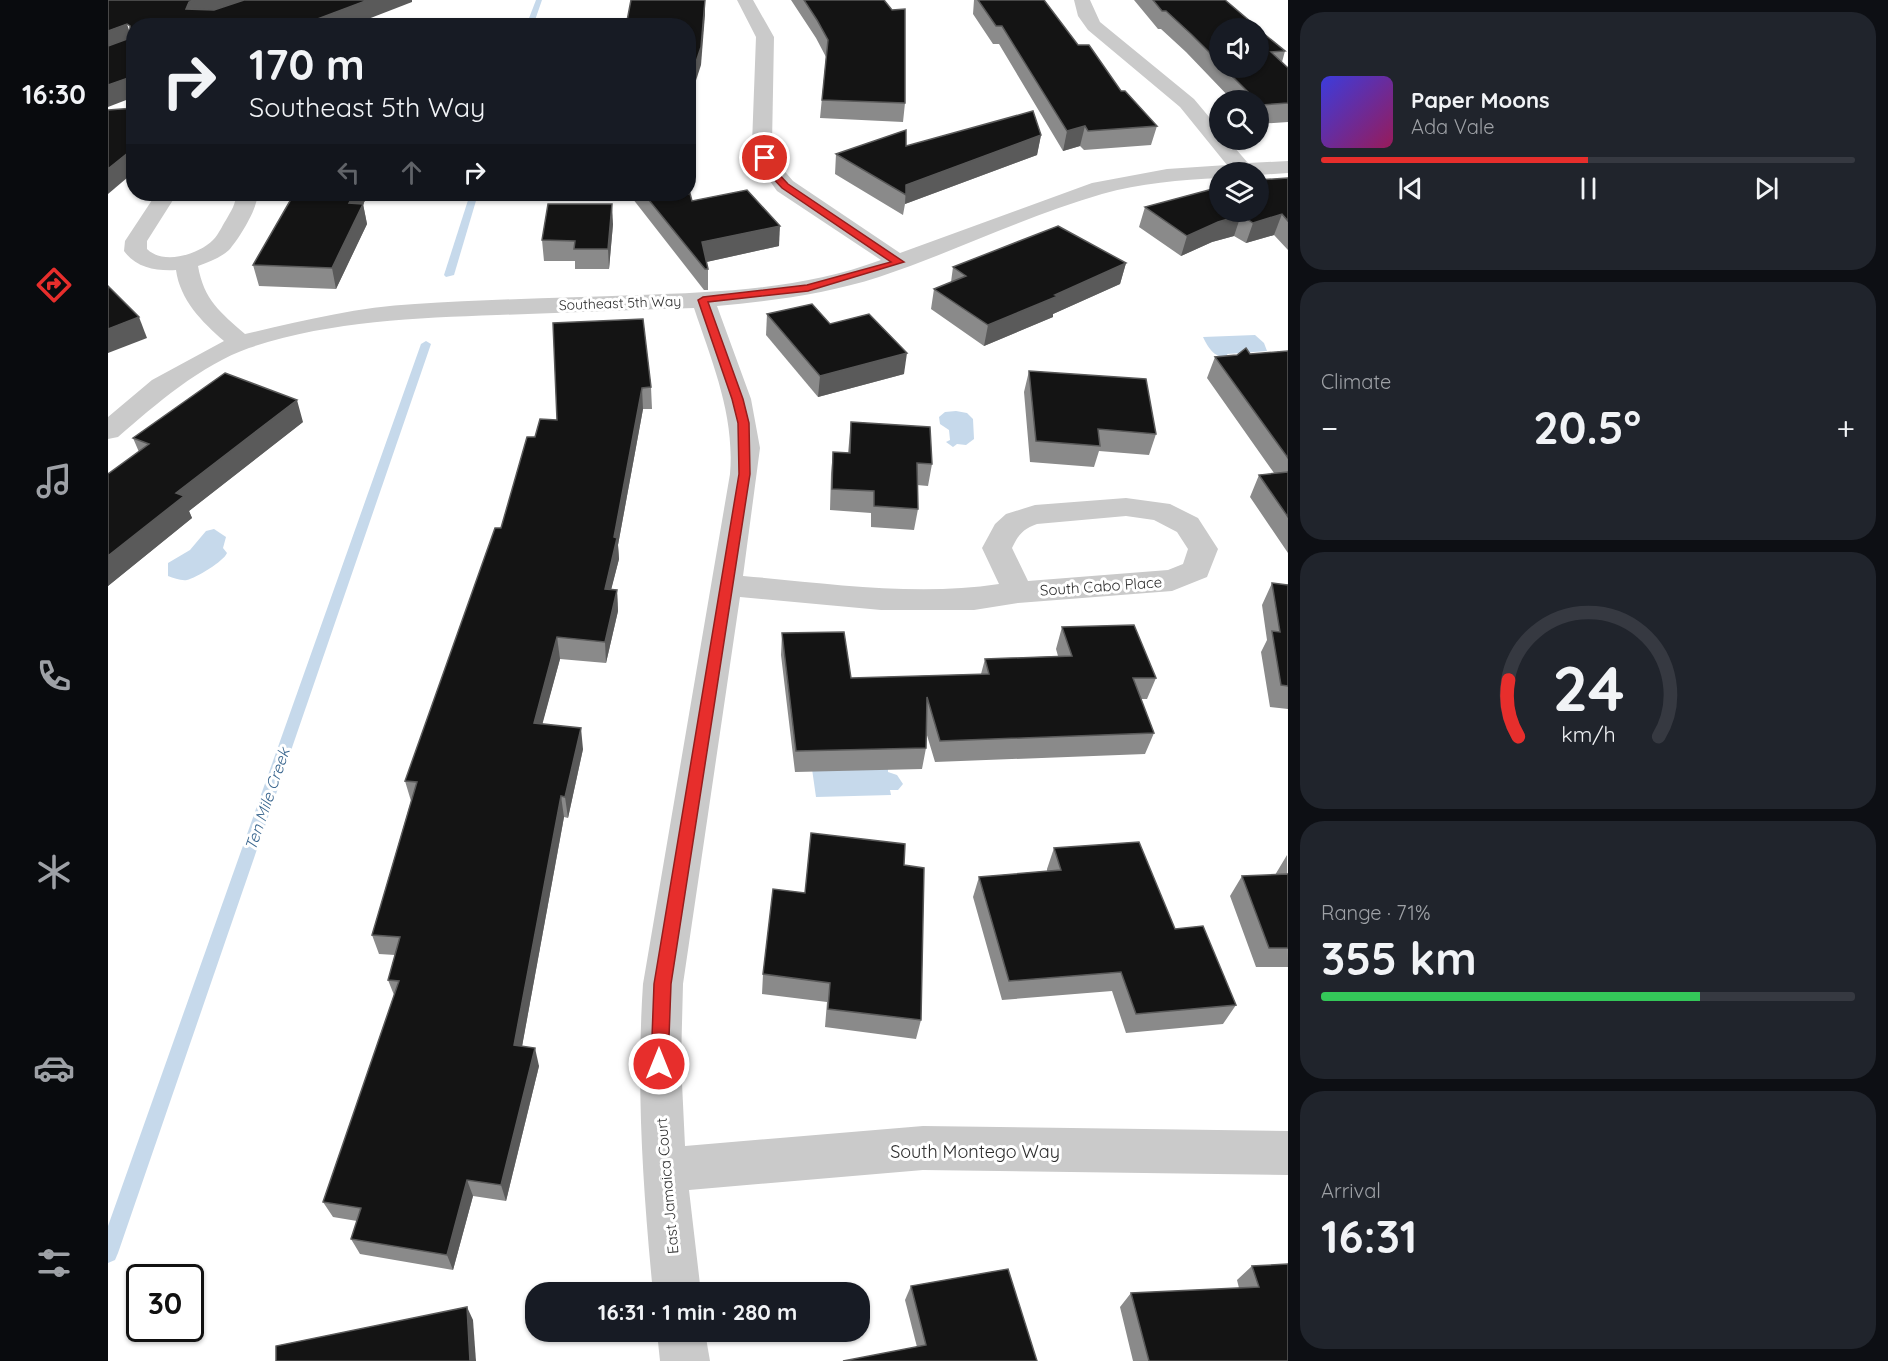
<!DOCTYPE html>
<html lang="en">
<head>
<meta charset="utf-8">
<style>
  body { margin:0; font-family:Quicksand,sans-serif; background:#20242c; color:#f1f3f6; height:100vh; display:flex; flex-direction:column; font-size:22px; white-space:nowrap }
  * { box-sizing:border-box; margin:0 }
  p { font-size:20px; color:#9ea1a6 }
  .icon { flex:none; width:33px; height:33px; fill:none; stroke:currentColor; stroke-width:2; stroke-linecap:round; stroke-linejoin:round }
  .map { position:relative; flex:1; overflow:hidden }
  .sheet { display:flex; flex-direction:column; gap:12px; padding:12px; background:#0d0f14; width:600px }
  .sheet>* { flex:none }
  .top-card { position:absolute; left:18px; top:18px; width:570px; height:183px; border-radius:24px; box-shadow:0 2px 4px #0004; background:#171b24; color:#f1f3f6; overflow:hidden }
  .fabs { position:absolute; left:1101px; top:18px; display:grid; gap:12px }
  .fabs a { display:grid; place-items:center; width:60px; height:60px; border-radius:50%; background:#171b24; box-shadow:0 2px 4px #0004; font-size:30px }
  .speed { position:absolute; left:18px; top:1264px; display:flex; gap:12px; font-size:30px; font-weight:700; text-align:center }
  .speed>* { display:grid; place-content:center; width:78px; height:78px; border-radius:50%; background:#171b24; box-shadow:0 2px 4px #0004; line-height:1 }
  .speed .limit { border:3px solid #111; border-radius:9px; background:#fff; color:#111 }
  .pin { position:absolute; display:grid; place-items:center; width:51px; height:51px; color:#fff; margin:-26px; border:3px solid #fff; border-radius:50%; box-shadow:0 2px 6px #0007 }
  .me { position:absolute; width:66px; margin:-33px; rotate:0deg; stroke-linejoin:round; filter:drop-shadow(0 0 4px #0008) }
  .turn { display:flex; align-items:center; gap:21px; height:126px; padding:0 24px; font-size:27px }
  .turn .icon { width:78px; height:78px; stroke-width:2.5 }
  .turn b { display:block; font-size:42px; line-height:51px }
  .lanes { display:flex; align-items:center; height:57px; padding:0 24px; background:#0003; justify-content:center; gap:30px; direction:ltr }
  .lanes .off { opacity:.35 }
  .big { font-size:45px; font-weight:700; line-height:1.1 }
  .sheet .card { flex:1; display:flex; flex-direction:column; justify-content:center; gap:9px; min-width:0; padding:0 21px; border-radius:24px; background:#20242c }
  .sheet .dial { align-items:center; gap:0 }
  .dial svg { height:156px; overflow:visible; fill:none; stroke:#363941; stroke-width:7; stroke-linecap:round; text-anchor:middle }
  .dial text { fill:#f1f3f6; stroke:none }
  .song { display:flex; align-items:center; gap:18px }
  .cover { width:72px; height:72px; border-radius:9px; background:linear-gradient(135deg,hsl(240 70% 55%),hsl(330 70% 35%)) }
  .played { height:6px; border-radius:3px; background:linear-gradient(90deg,#e72e2c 50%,#363941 50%) }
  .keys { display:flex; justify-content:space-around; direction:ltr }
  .heat { display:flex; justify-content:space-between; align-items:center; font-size:33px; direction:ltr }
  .charge { height:9px; border-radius:4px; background:linear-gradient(90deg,#34c759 71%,#363941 0) }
  .trip { position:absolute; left:417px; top:1282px; width:345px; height:60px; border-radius:24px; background:#171b24; box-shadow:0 2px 4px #0004; font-weight:700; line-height:60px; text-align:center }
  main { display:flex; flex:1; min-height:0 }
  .tab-bar { display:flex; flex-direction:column; width:108px; justify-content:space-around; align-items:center; background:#090b0e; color:#9ea1a6 }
  .tab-bar .icon { width:42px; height:42px }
  .tab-bar .current { color:#e72e2c }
  .tab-bar b { font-size:27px; color:#f1f3f6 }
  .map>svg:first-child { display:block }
</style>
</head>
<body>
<main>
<nav class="tab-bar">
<b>16:30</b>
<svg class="icon current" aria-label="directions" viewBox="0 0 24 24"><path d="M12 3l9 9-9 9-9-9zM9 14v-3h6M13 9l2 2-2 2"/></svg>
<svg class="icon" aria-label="music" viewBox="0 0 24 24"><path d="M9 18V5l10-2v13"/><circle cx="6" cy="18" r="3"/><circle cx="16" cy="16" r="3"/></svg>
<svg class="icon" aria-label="phone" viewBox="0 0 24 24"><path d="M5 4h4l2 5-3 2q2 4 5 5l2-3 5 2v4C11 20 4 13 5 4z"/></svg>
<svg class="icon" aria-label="climate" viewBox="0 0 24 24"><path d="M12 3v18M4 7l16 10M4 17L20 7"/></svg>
<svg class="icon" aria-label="car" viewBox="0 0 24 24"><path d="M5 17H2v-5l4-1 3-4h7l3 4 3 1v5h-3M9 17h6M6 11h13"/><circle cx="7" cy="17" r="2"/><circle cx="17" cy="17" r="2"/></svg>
<svg class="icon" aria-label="filters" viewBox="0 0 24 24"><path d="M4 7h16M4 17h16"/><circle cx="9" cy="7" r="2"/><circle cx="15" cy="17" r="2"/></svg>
</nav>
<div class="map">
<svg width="1180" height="1361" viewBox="0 0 1180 1361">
  <rect width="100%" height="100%" fill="#fff"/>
  <g fill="#c6d9eb">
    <path d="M1147,335L1156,343L1159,351L1119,354L1120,357C1106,358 1101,349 1095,337Z"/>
    <path d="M848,411L859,413L865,419L866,439L858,445L849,444L845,447L838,442L842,440L841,430L832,424L831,417L837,412Z"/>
    <path d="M106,529L118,537L115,548L119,553C116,561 88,578 79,580C73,581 66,578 60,576V563L82,550L98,531Z"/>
    <path d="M780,767V772L789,775L795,784L790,790H782L783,795L708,797L704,769Z"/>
  </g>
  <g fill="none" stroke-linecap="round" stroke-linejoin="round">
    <g fill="#c6d9eb" fill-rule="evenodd">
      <path d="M428,0H434L425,26H418Z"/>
      <path d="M362,194H370L346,275L338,277L336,275Z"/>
      <path d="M318,341L323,344L10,1253L7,1260L0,1263V1226L313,344Z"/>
    </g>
    <g fill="#cacaca" fill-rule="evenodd">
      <path d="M629,0H645L666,37L664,144L673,167L685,181L792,253L984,183L1059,169L1119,165L1072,107L980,30L970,16L966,0H982L992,22L1086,99L1112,130V140H1120L1140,163L1180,161V173L1150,175V172H1112V178C1072,180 1032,183 994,194C918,216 846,252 771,277C718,294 664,301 609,306L643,399L652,448L635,576C719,583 807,597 891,584L874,548L887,524L898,514L927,505L1018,498L1062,504L1090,518L1110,549L1099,577L1064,591L910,603L866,610H773L632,597L575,984L573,1062L577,1146L815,1126L1180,1131V1175L815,1170L581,1190L593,1293H545C535,1189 528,1089 535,984L622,474C627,415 604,362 586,308C520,310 455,313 389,315C306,318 221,321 141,348C93,365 48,404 10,437L0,439V417L44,380L116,341C94,322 72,300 68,270C48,271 28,268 16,251L17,241L48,194H73L65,200L39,241V249C55,265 90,255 105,240C111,234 114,226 118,220C123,211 128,204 128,194H149C151,207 130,240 121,250C112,258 101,262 90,266C96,300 112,312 137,334C193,321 249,307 307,304C381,299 456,298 530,295C613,292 695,289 773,260L669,191L652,167L644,144L648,37ZM1018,516L1046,520L1069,532L1080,549L1075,564L1060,570L920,581L904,548C910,535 915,529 929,524Z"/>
      <path d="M549,1332H597L602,1361H552Z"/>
    </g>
  </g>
  <g fill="#8a8a8a">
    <path d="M683,0H776L797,103L795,122L712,118L718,57L708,38Z"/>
    <path d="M866,0H936L970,45L1013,91L1049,126L1043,145L976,150L972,146L955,151L891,44H885L865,14Z"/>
    <path d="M1026,0H1117L1112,28V68H1150V29L1177,51L1174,62L1180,68V122L1150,124V100H1124L1078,52L1053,29H1050Z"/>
    <path d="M933,135L929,155L797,204L795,215L727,174L728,154L798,146Z"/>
    <path d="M1180,178V250L1166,235L1138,243L1126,236L1104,242L1073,256L1031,227L1037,207Z"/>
    <path d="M183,194H261L255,204L259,224L228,289L151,286L145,265L184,197Z"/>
    <path d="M521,194H580L584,201L671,246L598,262L600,269V290H596Z"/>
    <path d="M505,224L501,269H467V261H436L434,240Z"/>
    <path d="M1018,263L1012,284L945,314V317L876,346L823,309L826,289L843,282L845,267Z"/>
    <path d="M659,314L722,324L796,374L710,397L658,335Z"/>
    <path d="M535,319L543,387L544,409H535L510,545L511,559L503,589L509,590L510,611L498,663L452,659L434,724L475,749L460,818L456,817L414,1046L431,1066L398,1201L365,1196L345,1270L252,1254L243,1239L249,1221L225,1217L215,1202L286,995L280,980L287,955L271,954L264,935L303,801L297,781L427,437L449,420Z"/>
    <path d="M1180,351V553L1142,497L1151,475L1166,473L1099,378L1107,357Z"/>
    <path d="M921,371L1048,434L1041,455L991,451L986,467L922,462L916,392Z"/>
    <path d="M195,422L81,511L84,518L0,586V474L31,452L25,438Z"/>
    <path d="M743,422L824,464L820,486L809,485L810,509L806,530L763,527V513L722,510L723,474L725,452L740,453Z"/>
    <path d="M1164,583L1180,585V709L1162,707L1153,652L1159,640L1154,605Z"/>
    <path d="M954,627L1048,678L1039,699H1033L1046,733L1037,754L827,762L818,732V748L814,769L687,772L673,655L674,633L743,678L873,674L877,659L950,656L948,649Z"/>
    <path d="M946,848L1067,929L1128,1005L1115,1024L1018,1033L1004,991L894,1000L865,897L871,877L939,871V869Z"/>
    <path d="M1179,855L1180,967H1148L1122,896L1134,876L1167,875Z"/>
    <path d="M796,865L813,1020L808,1039L717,1027L719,1002L654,994L655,974L697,893Z"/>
    <path d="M1144,1266L1180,1361H1025L1012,1307L1023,1293L1131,1288L1129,1280Z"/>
    <path d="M803,1286L929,1361L809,1347L797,1300Z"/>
  </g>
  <g fill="#5a5a5a">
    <path d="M88,0H142L86,20L78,9L81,2Z"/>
    <path d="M260,0H304V2L242,26H191Z"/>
    <path d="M597,0V15L593,65L580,105V86Z"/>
    <path d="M19,24L25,42L0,51V31Z"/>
    <path d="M26,76V97L0,107V85Z"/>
    <path d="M977,126L972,146L955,151L959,131Z"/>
    <path d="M933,135L929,155L797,204L798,185Z"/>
    <path d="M26,148V172L0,194V169Z"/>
    <path d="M246,194H261L255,204L259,224L228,289L224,268L241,203Z"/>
    <path d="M504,204L505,224L501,269L500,249Z"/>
    <path d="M1174,214L1166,235L1138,243L1145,223Z"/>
    <path d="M1133,215L1126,236L1104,242L1073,256L1079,236L1110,222Z"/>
    <path d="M672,226L671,246L594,263V242Z"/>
    <path d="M1018,263L1012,284L945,314V317L876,346L880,325Z"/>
    <path d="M31,317L39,338L0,353V329Z"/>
    <path d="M799,353L796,374L710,397L712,376Z"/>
    <path d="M534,388L535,409L510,545L511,559L498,610L497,589L506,537Z"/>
    <path d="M189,400L195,422L81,511L84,518L0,586V556L68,493Z"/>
    <path d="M509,590L510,611L498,663L497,642Z"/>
    <path d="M449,637L452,659L429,744L426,723Z"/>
    <path d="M473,728L475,749L460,818L457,797Z"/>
    <path d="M453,796L456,817L411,1063L406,1045Z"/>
    <path d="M427,1048L431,1066L398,1201L393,1185Z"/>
    <path d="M359,1180L365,1196L345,1270L339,1255Z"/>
    <path d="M359,1307L365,1320L368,1361H362Z"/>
  </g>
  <g fill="#141414" stroke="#5a5a5a" stroke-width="1.5">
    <path d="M0,0H88L81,2L78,9L106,10L136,0H260L191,26H26V76L0,85V46L22,38V26L19,24L0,31Z"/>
    <path d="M523,0H597L593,47L580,86V26H518Z"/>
    <path d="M696,0H776L784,10L797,9V103L714,100L720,40L709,20Z"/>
    <path d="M870,0H936L970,45H981L1013,91H1017L1049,126L980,131L977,126L959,131L894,26H888Z"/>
    <path d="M1045,0H1117L1150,28H1112V63L1083,34L1058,11H1054Z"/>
    <path d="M1150,29L1177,51L1163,52L1180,68V103L1153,105L1150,103V100H1148L1116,68H1150Z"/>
    <path d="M26,108V148L0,169V110Z"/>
    <path d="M925,111L933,135L798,185V195L728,154L798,130V146Z"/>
    <path d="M1180,178V221L1174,214L1145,223L1133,215L1110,222L1079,236L1037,207L1112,187V212H1150V180Z"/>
    <path d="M580,186L584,201L639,190L672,226L594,242L600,269H597L536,194H580Z"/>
    <path d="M186,194H246L241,203L255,204L224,268L145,265Z"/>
    <path d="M440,204H504L500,249H466L467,241L434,240Z"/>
    <path d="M950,226L1018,263L947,295L950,296L880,325L826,289L858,276L845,267Z"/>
    <path d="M0,286L31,317L0,329Z"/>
    <path d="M704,304L722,324L761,314L799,353L712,376L659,314Z"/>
    <path d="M535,319L543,387L534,388L506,537L509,538L497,589L509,590L497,642L449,637L426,723L473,728L457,797L453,796L406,1045L427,1048L393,1185L359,1180L339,1255L243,1239L253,1208L215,1202L291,981L280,980L292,937L264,935L309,782L297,781L387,528H393L419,437H427L432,419L449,420L445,323Z"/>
    <path d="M1138,348L1142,354L1180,351V458L1107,357L1129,355Z"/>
    <path d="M921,371L1038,379L1048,434L990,429L992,446L928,441Z"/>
    <path d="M117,373L189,400L68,493L76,496L0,556V474L41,444L25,438Z"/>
    <path d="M743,422L822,427L824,464L809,463L810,509L766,506V491L724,489L725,452L742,453Z"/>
    <path d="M1180,472V517L1151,475Z"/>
    <path d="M1164,583L1180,585V686L1173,685L1164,631L1172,632Z"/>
    <path d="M1026,625L1048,678H1025L1046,733L832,741L819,697L818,748L688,751L674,633L736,632L743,678L881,674L877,659L964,656L954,627Z"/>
    <path d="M703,833L797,844L796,865L816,868L813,1020L720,1009L722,983L655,974L665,889L697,893Z"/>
    <path d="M1031,842L1067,929L1095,926L1128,1005L1028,1014L1013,972L901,981L871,877L953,870L946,848Z"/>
    <path d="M1180,874V948H1161L1134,876Z"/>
    <path d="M1180,1264V1361H1041L1023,1293L1151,1287L1144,1266Z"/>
    <path d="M900,1269L929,1361H735L818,1345L803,1286Z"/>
    <path d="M359,1307L362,1361H168V1346Z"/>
  </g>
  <path fill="#e72e2c" stroke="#961e1d" stroke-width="1.5" d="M654,156H660L668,171L680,184L796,262L700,291L600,302L635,399L641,423L642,474L563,984L560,1064L557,1069L551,1072L545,1069L543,1064L546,984L631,474L630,423L624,399L590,300L595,297L699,285L783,262L674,188L661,174L652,158Z"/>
  <g text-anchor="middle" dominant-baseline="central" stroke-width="6" stroke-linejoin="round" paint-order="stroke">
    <g font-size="14" fill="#2d2d2d" stroke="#fff">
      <text transform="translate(512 303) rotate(-2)">Southeast 5th Way</text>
    </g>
    <g font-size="15" fill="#2d2d2d" stroke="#fff">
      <text transform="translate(993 586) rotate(-4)">South Cabo Place</text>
      <text transform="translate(559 1186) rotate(-95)">East Jamaica Court</text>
    </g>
    <g font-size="16" font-style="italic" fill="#3b678f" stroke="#fff">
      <text transform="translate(159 799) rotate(-71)">Ten Mile Creek</text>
    </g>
    <g font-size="18" fill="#2d2d2d" stroke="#fff">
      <text x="867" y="1151">South Montego Way</text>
    </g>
  </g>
</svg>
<div class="fabs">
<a><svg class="icon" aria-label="sound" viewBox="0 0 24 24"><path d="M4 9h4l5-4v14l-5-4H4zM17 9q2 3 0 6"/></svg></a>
<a><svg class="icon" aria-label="search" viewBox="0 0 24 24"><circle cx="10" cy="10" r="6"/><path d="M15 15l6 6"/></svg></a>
<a><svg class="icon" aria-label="layers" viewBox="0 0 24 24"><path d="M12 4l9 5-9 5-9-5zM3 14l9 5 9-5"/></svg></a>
</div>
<div class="speed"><div class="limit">30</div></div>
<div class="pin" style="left:657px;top:158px;background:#d93025"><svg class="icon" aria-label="arrive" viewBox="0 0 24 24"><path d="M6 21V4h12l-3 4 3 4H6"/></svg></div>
<svg class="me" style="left:551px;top:1064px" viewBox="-20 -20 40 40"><circle r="17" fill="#e72e2c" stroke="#fff" stroke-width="3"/><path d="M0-11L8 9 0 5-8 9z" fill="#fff"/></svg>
<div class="trip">16:31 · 1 min · 280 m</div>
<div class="top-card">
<div class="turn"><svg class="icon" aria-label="right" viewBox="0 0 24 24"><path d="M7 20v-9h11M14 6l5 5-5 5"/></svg><div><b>170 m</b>Southeast 5th Way</div></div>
<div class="lanes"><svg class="icon off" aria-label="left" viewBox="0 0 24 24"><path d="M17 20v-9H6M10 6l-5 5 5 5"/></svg><svg class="icon off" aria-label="ahead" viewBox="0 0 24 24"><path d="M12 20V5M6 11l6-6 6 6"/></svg><svg class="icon" aria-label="right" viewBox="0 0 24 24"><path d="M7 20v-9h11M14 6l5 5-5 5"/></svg></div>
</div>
</div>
<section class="sheet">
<div class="card">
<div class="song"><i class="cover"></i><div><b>Paper Moons</b><p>Ada Vale</p></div></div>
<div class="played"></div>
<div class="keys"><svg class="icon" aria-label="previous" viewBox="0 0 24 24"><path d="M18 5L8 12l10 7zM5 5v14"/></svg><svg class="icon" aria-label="pause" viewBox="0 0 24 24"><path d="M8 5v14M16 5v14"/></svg><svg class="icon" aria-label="next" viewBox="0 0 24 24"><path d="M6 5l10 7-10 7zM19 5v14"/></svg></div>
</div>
<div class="card"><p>Climate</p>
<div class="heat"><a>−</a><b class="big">20.5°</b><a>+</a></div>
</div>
<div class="card dial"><svg viewBox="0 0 100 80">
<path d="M14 69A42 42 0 1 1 86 69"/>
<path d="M14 69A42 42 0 0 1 9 40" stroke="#e72e2c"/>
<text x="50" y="56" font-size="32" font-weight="700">24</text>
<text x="50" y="72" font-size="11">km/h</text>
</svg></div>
<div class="card"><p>Range · 71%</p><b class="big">355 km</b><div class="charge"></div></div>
<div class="card"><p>Arrival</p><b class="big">16:31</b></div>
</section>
</main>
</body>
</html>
